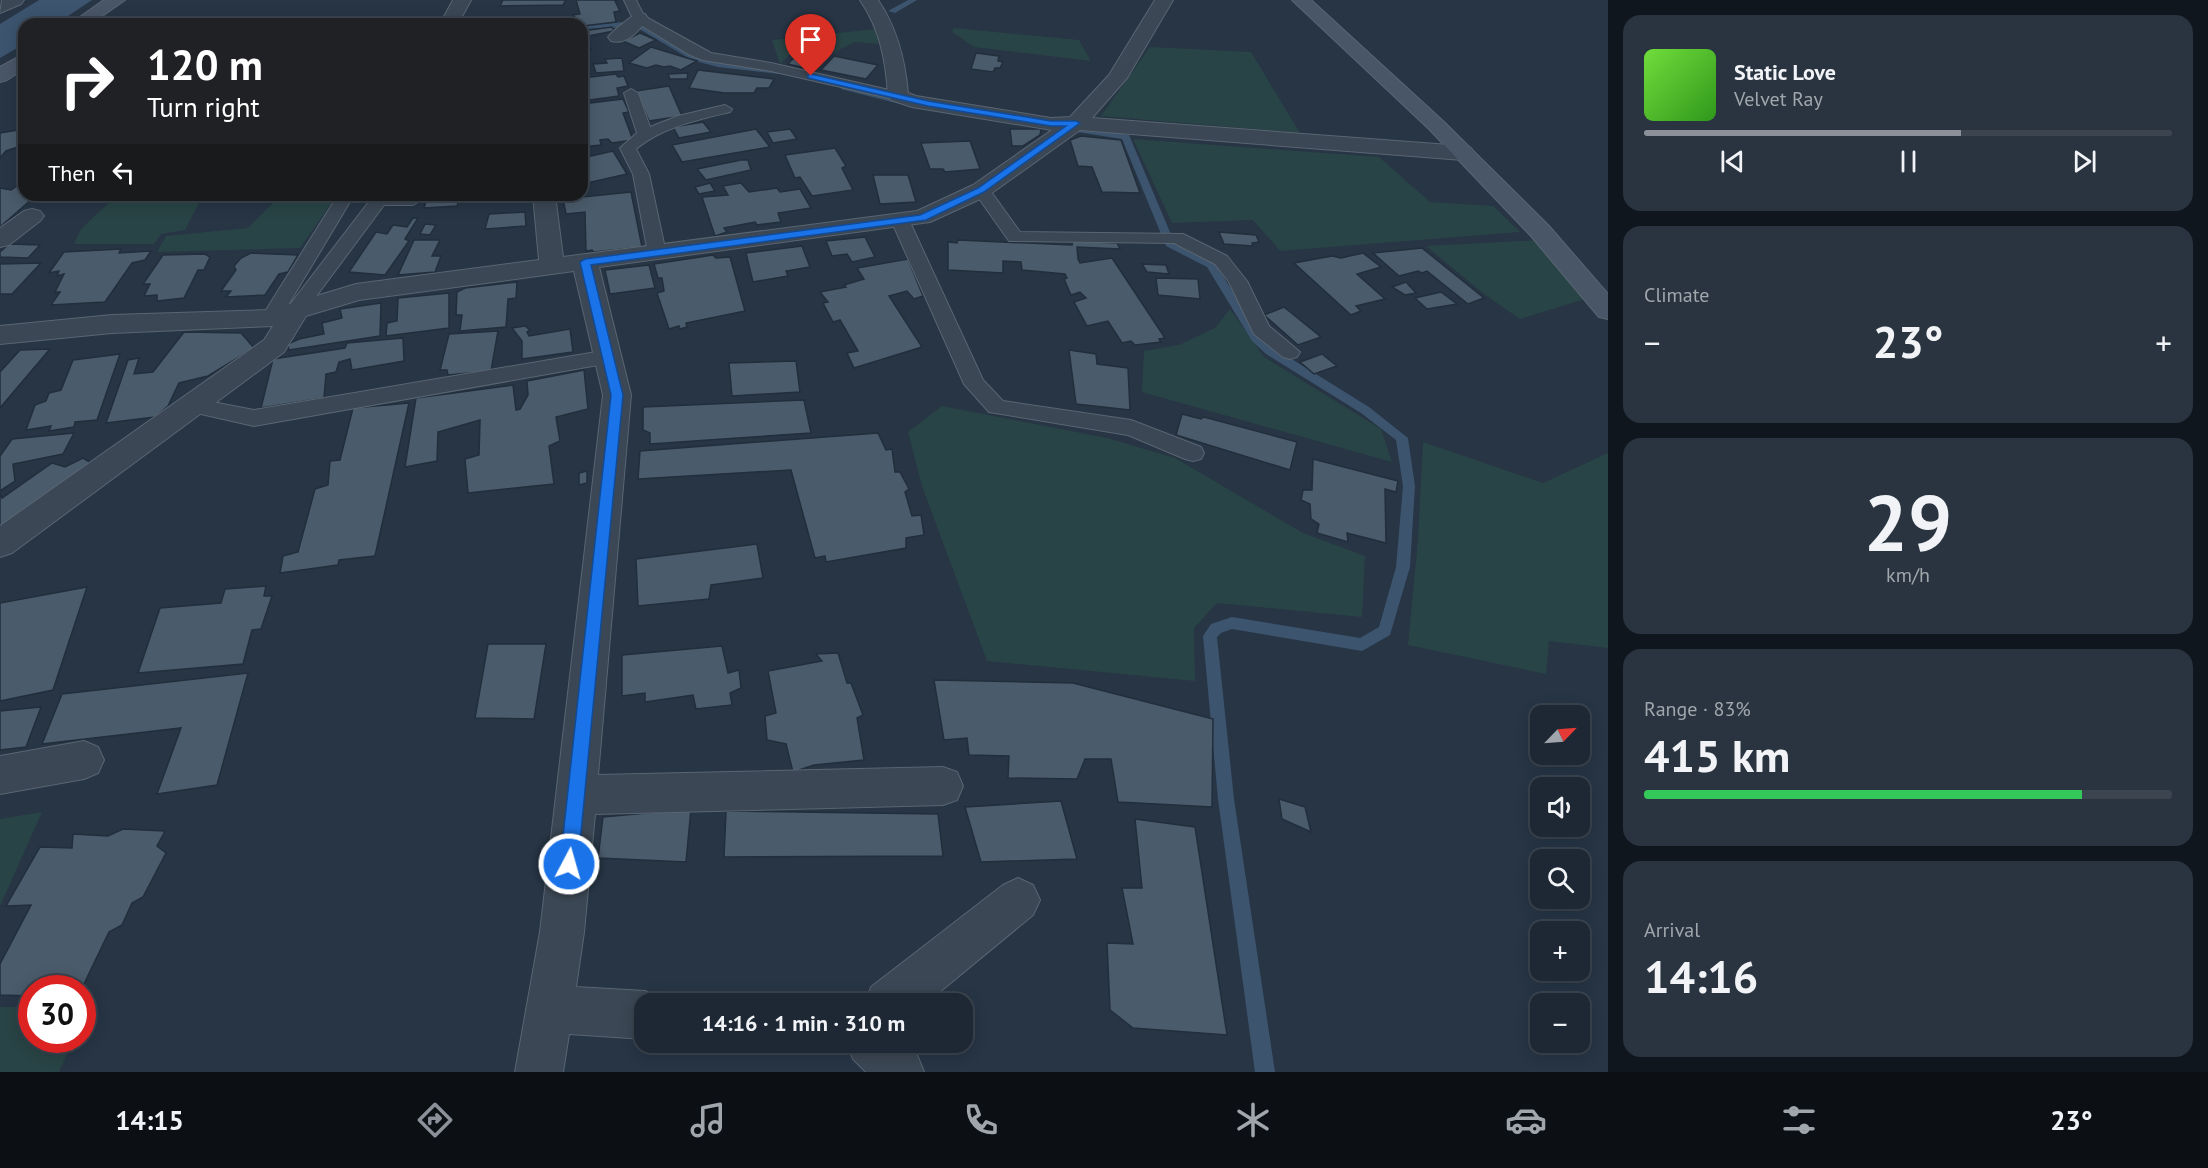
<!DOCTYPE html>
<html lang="en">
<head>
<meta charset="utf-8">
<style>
  body { margin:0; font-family:"PT Sans",sans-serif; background:#2a3440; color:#f1f3f6; height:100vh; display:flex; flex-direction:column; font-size:22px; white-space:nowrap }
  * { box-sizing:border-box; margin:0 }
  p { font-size:20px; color:#a0a6ac }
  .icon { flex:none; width:33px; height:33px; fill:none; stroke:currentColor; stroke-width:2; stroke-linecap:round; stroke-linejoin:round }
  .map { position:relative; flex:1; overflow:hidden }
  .panel { display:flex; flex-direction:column; gap:15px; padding:15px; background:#10161d; width:600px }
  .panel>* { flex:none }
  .top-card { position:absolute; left:18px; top:18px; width:570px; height:183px; border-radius:18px; box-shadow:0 3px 15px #0003,0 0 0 2px #3b444f; background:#202124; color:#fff; overflow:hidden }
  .needle { width:39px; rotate:65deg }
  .fabs { position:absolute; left:1530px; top:705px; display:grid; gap:12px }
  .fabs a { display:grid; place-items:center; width:60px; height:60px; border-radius:12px; background:#1d2834; box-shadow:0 3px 15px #0003,0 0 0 2px #3b444f; font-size:30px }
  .speed { position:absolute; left:18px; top:975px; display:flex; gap:12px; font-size:30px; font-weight:700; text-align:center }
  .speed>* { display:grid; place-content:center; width:78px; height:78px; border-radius:50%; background:#1d2834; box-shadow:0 3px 15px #0003,0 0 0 2px #3b444f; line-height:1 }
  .speed .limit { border:9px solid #d22; background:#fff; color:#111 }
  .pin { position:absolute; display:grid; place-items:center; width:51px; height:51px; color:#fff; margin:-62px -26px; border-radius:50% 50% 50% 0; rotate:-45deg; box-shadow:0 0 6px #0007 }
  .pin .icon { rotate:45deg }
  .me { position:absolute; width:66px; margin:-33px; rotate:6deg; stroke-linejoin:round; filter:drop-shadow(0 0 4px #0008) }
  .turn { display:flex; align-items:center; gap:21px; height:126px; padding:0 30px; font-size:27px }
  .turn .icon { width:78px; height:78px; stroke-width:2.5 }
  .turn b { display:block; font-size:42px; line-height:51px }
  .then { display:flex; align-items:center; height:57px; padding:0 30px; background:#0003; gap:12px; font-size:22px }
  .big { font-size:45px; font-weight:700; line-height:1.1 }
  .panel .tile { flex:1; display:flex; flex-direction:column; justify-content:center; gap:9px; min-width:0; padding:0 21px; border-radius:18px; background:#2a3440 }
  .panel .dial { align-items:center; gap:0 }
  .dial b { font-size:78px; line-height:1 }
  .song { display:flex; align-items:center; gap:18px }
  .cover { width:72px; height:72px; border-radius:9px; background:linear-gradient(135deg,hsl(100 70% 55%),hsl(110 70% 35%)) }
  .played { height:6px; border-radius:3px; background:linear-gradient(90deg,#8c9099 60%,#3b444f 60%) }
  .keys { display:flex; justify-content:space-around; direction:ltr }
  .heat { display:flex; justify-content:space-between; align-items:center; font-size:33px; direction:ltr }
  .charge { height:9px; border-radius:4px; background:linear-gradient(90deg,#34c759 83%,#3b444f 0) }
  .trip { position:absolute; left:634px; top:993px; width:339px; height:60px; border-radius:18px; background:#1d2834; box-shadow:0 3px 15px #0003,0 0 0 2px #3b444f; font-weight:700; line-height:60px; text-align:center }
  .tab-bar { display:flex; height:96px; justify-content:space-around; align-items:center; background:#0c1015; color:#a0a6ac }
  .tab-bar .icon { width:42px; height:42px }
  .tab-bar .active { color:#8c9099 }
  .tab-bar b { font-size:27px; color:#f1f3f6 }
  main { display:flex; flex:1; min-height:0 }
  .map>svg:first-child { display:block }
</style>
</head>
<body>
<main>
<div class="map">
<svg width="1608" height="1072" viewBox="0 0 1608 1072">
  <rect width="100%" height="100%" fill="#273545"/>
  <g fill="#294446">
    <path d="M954,28L1079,40L1091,61L974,47L952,32Z"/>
    <path d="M876,29L878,44L855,42L827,56L796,49L780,64L772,40Z"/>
    <path d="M1150,47L1251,52L1300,133L1101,116Z"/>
    <path d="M1133,139L1379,157L1430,202L1493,206L1520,232L1280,251L1253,220L1172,223Z"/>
    <path d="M117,195H203L185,230L161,234L154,244H74L81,229Z"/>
    <path d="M281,195H337L300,248L157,252L166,236L248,228Z"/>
    <path d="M1541,240L1585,299L1520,319L1484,294L1426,246Z"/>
    <path d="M1230,309L1264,357L1381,429L1392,462L1142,392L1144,351L1179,345L1215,328Z"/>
    <path d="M942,406L1107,438L1175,458L1303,533L1365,556L1362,617L1217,603L1194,628L1195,681L987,661L922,486L908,432Z"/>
    <path d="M1423,442L1543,483L1608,453V648L1549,641L1546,674L1408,645L1418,540Z"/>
    <path d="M42,812L0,906V819Z"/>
    <path d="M0,1007H31L32,1040H73L59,1072H0Z"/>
  </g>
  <path fill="#3c546e" d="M39,0H92L56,24H24V44L0,58V24Z"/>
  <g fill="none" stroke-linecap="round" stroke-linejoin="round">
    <g fill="#3c546e" fill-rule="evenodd">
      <path d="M908,0H917L895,13L888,11Z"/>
      <path d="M625,22C654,24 674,48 700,57C728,67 759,67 788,71L792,73L788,75L718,67L692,60L636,27L582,29V25Z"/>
      <path d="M841,85L910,101L911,103L904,105L841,89Z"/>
      <path d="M1074,126L1129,135L1175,244L1205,256L1215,263L1260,336L1274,348L1369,407L1408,438L1415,486L1410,567L1390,635L1362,651L1232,629L1221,633L1217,637L1234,799L1275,1072H1255L1218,799L1203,636L1211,624L1232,617L1360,638L1379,627L1396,567L1403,486L1396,440L1361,413L1266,354L1252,341L1207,267L1166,246L1122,139L1071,131L1070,129Z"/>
    </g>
  </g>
  <g fill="#4a5b6b" stroke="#222e3c" stroke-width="1.5">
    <path d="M503,0H566L563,5L500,6Z"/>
    <path d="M576,0H619L615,1L620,11L614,12L616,22L583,26L566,24L577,20L573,15L580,14Z"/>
    <path d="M612,27L614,31L583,37L591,49L585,51L588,61L582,62V31Z"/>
    <path d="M640,33L656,40L639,48L623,41Z"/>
    <path d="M651,47L697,61L681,70L670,66L664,67L656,65L647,68L629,63Z"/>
    <path d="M800,51L827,57L814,70L788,64Z"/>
    <path d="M976,53L999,56L998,61L1003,62L1000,68H995L993,72L971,69Z"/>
    <path d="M834,56L878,65L866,79L821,70Z"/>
    <path d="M622,58L624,71L596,73L593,64L607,63L605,59Z"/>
    <path d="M698,70L774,79L769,88H757L754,93H725L689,88Z"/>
    <path d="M688,73L687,79H670L668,74Z"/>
    <path d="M616,74L618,77L624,76L628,86L617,88L619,96L582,101V78Z"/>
    <path d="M669,86L682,116L649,121L636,91Z"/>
    <path d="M623,99L629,112L623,113L633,140L612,143L608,139L600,140L601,145L582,147V104Z"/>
    <path d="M703,122L711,132L679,138L673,127Z"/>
    <path d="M24,129V145L6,151L0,158V133Z"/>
    <path d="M756,129L770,147L682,162L672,145Z"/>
    <path d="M790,129L797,139L773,143L767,132Z"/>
    <path d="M1010,129H1041L1040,135L1023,146H1012Z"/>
    <path d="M1081,136L1121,140L1140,193L1102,192L1092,167L1078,166L1070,140Z"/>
    <path d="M970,141L980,169L945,172L943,169H930L921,143Z"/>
    <path d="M835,148L846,166L842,168L853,190L812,196L800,177L795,178L785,155Z"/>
    <path d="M613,151L627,174L587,183L582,175V158Z"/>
    <path d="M741,160H748L751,170L706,180L697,169Z"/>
    <path d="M873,175H908L916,202L880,204Z"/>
    <path d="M24,181V195H74L64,202L32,199L0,227V188L11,190Z"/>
    <path d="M710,183L715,191L699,194L695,187Z"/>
    <path d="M741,183L749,192L777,188L780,192L800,189L811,208L778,213L781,222L757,225L755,222L724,228L727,232L715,236L702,197L728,195L723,186Z"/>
    <path d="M631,192L642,247L594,252L592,250L586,251L585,212L566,214L563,199Z"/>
    <path d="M428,195H460L457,206L424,208Z"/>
    <path d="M525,212L526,226L485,229L489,214Z"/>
    <path d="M413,218H418L405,239L409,241L385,275L349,272L376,232L387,234L393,225L407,227Z"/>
    <path d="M425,224L436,225L430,235L420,234Z"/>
    <path d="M1219,232L1256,235L1259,242L1252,243L1253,246L1224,244Z"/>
    <path d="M865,237L875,257L852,262L847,254L832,256L826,241Z"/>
    <path d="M414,240H440L432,256H441L435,272L398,275Z"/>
    <path d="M958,240L1072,245L1073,241L1117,243L1120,249L1077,247L1078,259L1080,263L1112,258L1165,338L1159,339L1161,342L1135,345L1131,341L1122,343L1108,321L1087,326L1074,302L1086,298L1080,292L1071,295L1064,279L1067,278L1065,274L1022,270L1021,262L1003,261V273L948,270V242L957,243Z"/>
    <path d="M9,244L40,245L28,258L0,257V252Z"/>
    <path d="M802,246L810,267L786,271L788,276L753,282L746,253Z"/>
    <path d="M1422,248L1484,298L1468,304L1427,271L1422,273L1418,271L1399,276L1373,253Z"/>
    <path d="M121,249L119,253L151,251L145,260L132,263L105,302L51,305L60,292H55L64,274L57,276L59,271L49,273L64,252Z"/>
    <path d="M251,253L298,255L288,272L279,274L265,295L226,297L231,291H221L236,270L234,266L241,258Z"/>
    <path d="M1363,253L1381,267L1357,274L1385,299L1356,306L1361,311L1351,315L1294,263L1332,256L1341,258Z"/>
    <path d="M205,254L210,257L204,270H198L184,298L157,301V295L144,296L150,284H143L163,255Z"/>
    <path d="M713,255L716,258L730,257L745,311L686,323L687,327L680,329L679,326L669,329L657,293L664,291L662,278H658L654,264Z"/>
    <path d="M908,259L923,296L914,299L907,291L889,296L922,347L854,368L847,353L858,351L840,320L833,322L823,303L828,302L820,292L846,287L844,285L864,279L857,268Z"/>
    <path d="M41,263L12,294H0V264Z"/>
    <path d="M1142,264L1166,265L1169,274L1147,272Z"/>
    <path d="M649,265L655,288L610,294L605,270Z"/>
    <path d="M1156,278L1198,279L1200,299L1158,295Z"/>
    <path d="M517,282L516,298L508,299L506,327L460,331L462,315H456L457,292L465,288Z"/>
    <path d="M1406,282L1416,293L1405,295L1392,287Z"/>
    <path d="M1441,292L1457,304L1427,309L1415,298Z"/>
    <path d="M449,293V328L386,336L387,323L397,321L398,298Z"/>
    <path d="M381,303L380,336L289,350L288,344L299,339L324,334L322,323L342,318L340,309Z"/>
    <path d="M1284,307L1321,337L1298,345L1264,315Z"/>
    <path d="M525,326L530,330L527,332L529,336L570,329L573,352L522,359V341L512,328Z"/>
    <path d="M498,331L491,371L448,375L447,370H440L449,334Z"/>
    <path d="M184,332L241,333L254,348L208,376L179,383L168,406L155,417L106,423L128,360L139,358L134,374L153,372Z"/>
    <path d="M403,338L404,361L352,370L350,359L339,362L336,372L326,374L324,398L261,408L273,359L345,348L347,343Z"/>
    <path d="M50,349L0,408V372L20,350Z"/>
    <path d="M1069,350L1096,354L1097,364L1128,368L1130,410L1076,404Z"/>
    <path d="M120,354L97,420L75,422L74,427L49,431L51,426L26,430L35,405L46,401L49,393L61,390L73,360Z"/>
    <path d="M1322,354L1337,366L1314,374L1300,362Z"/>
    <path d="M796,361L800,392L732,396L729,363Z"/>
    <path d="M584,370L588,409L556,417L560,441L549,446L554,484L468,493L465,459L479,455L480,420L438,432L437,461L405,467L416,398L513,385L516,410L520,409L528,395L527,381Z"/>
    <path d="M804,400L811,433L650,444V433L643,430V407Z"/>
    <path d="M409,403L375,556L339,560L338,565L280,573L283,556L298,552L315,489L328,485L330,461L340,460L353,408Z"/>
    <path d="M1182,414L1201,419L1204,417L1297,442L1290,470L1176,435Z"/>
    <path d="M74,433L63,454L13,464L15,481L0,491V456L12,439Z"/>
    <path d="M878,433L886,450L892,449L895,472H900L909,489L905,492L912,516L921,515L924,535L906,538V548L826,562L825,556L815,558L791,470L638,479L640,451Z"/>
    <path d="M83,458L91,463L0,528V493L2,498L52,463L65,467Z"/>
    <path d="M1313,459L1398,481L1396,492L1385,489L1386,543L1347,533L1348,542L1317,533L1319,524L1311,519L1310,504L1301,500L1303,490H1312Z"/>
    <path d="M587,471V483L579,485V473Z"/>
    <path d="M757,544L763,578L711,585L709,599L638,606L636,559Z"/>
    <path d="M266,586L264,596H272L261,629L252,630L243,664L138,673L160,608L221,603L225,589Z"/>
    <path d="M87,587L53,690L0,701V603Z"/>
    <path d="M488,644H546L534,719L475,718Z"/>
    <path d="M722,646L728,673L739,670L741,688L730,693L732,705L696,709L693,695L645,702V693L622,696V655Z"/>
    <path d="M838,653L847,683H851L863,715L857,718L864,760L814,765L793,772L786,744L767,740L765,716L776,713L768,671L822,661L816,654Z"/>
    <path d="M248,673L217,785L157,794L181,728L42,744L62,694Z"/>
    <path d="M934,680L1073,683L1213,719L1212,807L1118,802L1111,759H1085L1077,779L1008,778L1009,756L969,755L967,738L944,740Z"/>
    <path d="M41,707L26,747L0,750V711Z"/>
    <path d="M1279,799L1305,807L1311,832L1282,819Z"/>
    <path d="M1061,801L1077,859L981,862L965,807Z"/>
    <path d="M691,809L686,862L598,858L603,817Z"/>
    <path d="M726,811L938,814L943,856L724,857Z"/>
    <path d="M1135,819L1195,827L1227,1035L1133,1028L1110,1010L1107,943L1133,944L1122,888H1142Z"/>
    <path d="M123,829L165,831L157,846L166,853L143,897L132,903L122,925L109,932L82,988H32V996L0,995V964L31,905L6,906L40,847L72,848L73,834L108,836Z"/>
  </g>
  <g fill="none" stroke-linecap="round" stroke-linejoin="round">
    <defs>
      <g id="lane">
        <path d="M624,0H636L644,16L711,53L771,63L898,92L905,96L898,100L771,71L703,60L690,55L634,21Z"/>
        <path d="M631,89L638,93L650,127L678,116L725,105L732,109L730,112C697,120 663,127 636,149L649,174L666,253L663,257H651L648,253L633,174L620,148L637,133L624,93Z"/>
        <path d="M981,185L987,186L1020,232L1183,234L1227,256L1247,281L1269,326L1300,352L1297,357L1290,359L1283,357L1254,334L1229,282L1215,264L1174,243L1009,241L973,190Z"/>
        <path d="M338,195H354L278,322H264L261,318Z"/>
        <path d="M374,195H413L421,200L413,205H384L303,314H289L286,310L289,306Z"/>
        <path d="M900,215L906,216L909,220L983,380L1003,401L1131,420L1201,447L1204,453L1201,459L1193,461L1185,459L1128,435L989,412L964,384L891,220L894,216Z"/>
        <path d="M608,350L615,352L618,357L615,362L254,426L192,412L185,410L181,405L185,400L192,398L254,410Z"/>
      </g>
      <g id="street">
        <path d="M2,0H24L21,4L0,13Z"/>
        <path d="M453,0H471L458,24H440Z"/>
        <path d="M860,0H878C897,28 905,59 908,93L916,96L1051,118L1070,117L1109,75L1155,0H1173L1127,78L1092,118L1463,146L1471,148L1474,153L1471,158L1463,160L1080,130L989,195L930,222L599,267L631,395L598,775L943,767L957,772L963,786L957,800L943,805L595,814L584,932L576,987L645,991L662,998L664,1004H645V1039L569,1034L563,1072H515L540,932L603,395L574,271L359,300L306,316L284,352L12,553L0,557V526L264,340L273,326L112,333L0,344V326L112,315L270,310L356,284L539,260L533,195H555L563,257L917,211L973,185L1052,130L912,107L891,100L888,96C886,61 880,29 860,0Z"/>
        <path d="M639,13L645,14L648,18C639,31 627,45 611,41L608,37C612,32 633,14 639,13Z"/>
        <path d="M32,209L40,211L44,216L40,221L9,245L0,247V228L24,211Z"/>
        <path d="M84,741L98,747L104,760L98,773L84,779L0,794V756Z"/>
        <path d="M1018,878L1033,885L1040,900L1033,915L925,1004H865L871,987L1003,885Z"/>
        <path d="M846,1042H905L917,1055L924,1072H866L853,1059Z"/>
      </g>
      <g id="secondary">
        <path d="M104,0H125L91,24H70Z"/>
        <path d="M1292,0H1311L1443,121L1549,226L1608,294V319L1599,317L1531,236L1429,129Z"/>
        <path d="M24,54V69L7,80L0,82V67Z"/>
      </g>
    </defs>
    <use href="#lane" stroke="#5a6572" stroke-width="2"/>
    <use href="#street" stroke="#5a6572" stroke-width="2"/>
    <use href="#secondary" stroke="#5a6572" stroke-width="2"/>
    <use href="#lane" fill="#3b4754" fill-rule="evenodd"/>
    <use href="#street" fill="#3b4754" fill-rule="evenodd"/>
    <use href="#secondary" fill="#495667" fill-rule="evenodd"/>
  </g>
  <path fill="#1a73e8" stroke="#114b97" stroke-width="1.5" d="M811,74L928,101L1051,121H1076L1080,123L984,192L926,220L591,265L623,395L578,864L575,870L569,872L563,870L560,864L611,395L580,262L585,259L920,215L978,188L1066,126H1051L928,106L808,78V75Z"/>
</svg>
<div class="fabs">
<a><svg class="needle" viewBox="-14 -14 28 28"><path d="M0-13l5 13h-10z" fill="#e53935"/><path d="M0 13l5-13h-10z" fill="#a0a6ac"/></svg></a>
<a><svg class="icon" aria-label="sound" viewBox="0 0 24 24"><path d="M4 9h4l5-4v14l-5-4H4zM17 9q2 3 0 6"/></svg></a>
<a><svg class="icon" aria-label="search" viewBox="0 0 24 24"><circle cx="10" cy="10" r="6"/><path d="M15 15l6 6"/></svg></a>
<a>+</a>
<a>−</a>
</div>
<div class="speed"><div class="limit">30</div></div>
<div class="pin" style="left:811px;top:76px;background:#d93025"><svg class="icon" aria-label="arrive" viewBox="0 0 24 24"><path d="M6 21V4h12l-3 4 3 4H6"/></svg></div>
<svg class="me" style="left:569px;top:864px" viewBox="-20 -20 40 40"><circle r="17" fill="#1a73e8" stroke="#fff" stroke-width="3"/><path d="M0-11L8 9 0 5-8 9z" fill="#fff"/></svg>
<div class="trip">14:16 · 1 min · 310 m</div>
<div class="top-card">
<div class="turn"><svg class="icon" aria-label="right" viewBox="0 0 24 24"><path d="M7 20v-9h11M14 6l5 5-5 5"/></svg><div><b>120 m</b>Turn right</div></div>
<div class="then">Then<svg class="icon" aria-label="left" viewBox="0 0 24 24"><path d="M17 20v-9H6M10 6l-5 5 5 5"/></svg></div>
</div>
</div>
<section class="panel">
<div class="tile">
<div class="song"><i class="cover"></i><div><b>Static Love</b><p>Velvet Ray</p></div></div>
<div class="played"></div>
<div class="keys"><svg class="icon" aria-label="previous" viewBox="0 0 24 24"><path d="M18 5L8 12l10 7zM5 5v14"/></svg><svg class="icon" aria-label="pause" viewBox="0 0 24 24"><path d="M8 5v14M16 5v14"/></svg><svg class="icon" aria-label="next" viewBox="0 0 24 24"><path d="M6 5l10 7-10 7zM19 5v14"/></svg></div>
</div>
<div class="tile"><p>Climate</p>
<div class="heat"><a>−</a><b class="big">23°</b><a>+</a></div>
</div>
<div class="tile dial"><b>29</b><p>km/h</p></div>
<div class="tile"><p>Range · 83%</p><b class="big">415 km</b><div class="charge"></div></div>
<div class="tile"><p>Arrival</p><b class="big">14:16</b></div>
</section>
</main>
<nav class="tab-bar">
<b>14:15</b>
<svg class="icon active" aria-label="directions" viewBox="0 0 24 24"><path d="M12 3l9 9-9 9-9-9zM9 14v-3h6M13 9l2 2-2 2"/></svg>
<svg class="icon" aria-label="music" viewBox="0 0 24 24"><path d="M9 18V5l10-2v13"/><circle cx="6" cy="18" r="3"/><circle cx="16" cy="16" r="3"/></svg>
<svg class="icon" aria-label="phone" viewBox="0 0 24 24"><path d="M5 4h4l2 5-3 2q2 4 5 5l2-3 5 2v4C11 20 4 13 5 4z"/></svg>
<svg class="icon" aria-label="climate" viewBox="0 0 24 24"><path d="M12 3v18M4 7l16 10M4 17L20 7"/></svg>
<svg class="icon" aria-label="car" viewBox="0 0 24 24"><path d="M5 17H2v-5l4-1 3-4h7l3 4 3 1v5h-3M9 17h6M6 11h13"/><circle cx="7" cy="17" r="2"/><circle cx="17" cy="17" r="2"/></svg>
<svg class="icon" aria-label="filters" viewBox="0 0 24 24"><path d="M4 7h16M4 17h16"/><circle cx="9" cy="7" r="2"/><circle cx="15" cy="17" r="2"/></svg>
<b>23°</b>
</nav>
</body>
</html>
